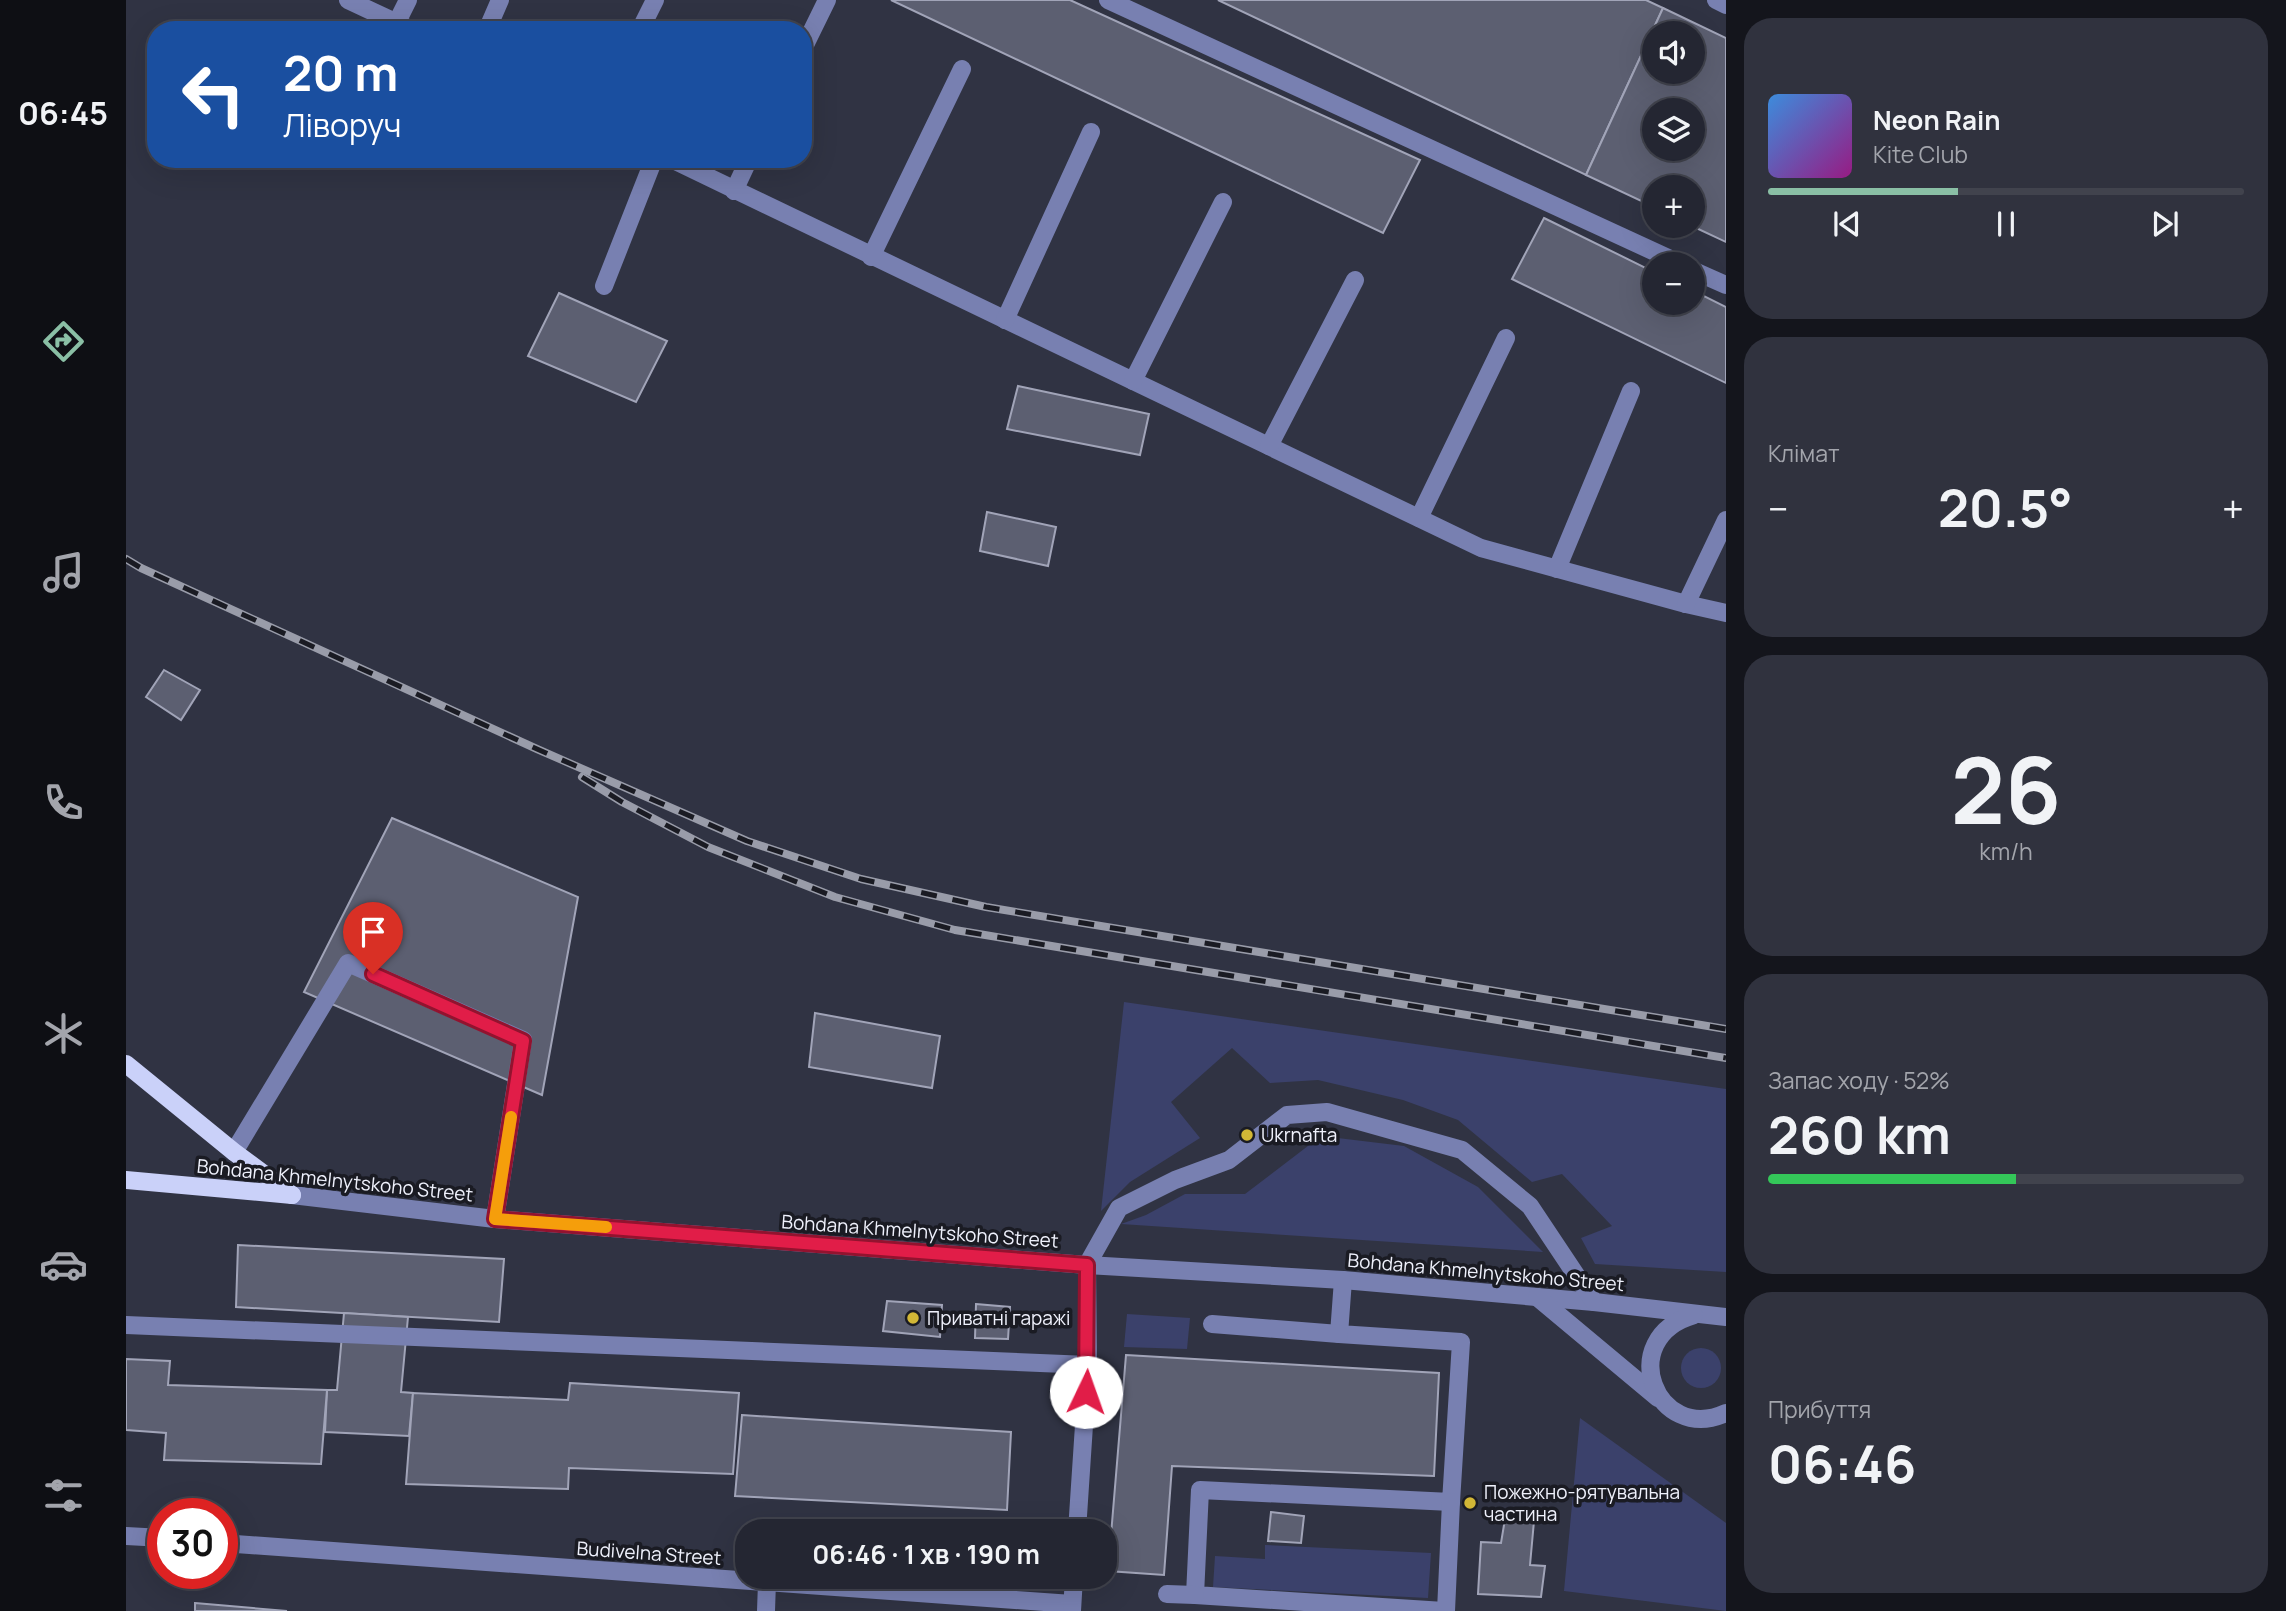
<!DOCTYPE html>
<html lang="uk">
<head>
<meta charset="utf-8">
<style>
  body { margin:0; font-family:Manrope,sans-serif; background:#30323e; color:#f1f3f6; height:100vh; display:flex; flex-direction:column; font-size:26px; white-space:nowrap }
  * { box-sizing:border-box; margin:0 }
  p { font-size:23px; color:#a3a5ac }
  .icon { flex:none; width:38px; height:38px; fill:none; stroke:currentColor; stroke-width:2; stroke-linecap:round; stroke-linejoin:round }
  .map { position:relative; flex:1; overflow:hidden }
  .side { display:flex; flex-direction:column; gap:18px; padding:18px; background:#14151c; width:560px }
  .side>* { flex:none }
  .banner { position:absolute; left:21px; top:21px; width:665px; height:147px; border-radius:28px; box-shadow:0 7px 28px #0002,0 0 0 2px #41434d; background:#1a4fa0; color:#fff; overflow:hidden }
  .fabs { position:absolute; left:1516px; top:21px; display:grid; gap:14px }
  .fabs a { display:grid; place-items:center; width:63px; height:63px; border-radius:50%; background:#242632; box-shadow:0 7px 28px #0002,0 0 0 2px #41434d; font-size:35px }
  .speed { position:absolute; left:21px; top:1498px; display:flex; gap:14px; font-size:35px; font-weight:700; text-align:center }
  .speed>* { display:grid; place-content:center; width:91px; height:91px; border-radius:50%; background:#242632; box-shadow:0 7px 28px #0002,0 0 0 2px #41434d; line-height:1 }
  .speed .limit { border:10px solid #d22; background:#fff; color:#111 }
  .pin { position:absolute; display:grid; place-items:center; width:60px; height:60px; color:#fff; margin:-72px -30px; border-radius:50% 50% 50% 0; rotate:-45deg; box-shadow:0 0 7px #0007 }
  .pin .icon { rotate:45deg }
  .me { position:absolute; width:77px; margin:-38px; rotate:3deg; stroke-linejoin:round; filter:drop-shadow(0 0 5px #0008) }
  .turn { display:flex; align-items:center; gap:24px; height:147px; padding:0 21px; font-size:32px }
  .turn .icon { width:91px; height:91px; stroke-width:2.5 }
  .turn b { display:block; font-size:49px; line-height:60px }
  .big { font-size:52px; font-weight:700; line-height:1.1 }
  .side .tile { flex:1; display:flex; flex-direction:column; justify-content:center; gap:10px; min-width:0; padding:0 24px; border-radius:28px; background:#30323e }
  .side .dial { align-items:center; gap:0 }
  .dial b { font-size:91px; line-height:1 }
  .song { display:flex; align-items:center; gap:21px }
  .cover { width:84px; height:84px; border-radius:10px; background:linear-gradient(135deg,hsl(210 70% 55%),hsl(310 70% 35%)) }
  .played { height:7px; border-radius:4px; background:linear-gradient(90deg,#8abfa5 40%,#41434d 40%) }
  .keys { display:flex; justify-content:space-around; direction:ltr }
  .heat { display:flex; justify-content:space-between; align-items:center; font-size:38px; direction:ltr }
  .charge { height:10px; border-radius:5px; background:linear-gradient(90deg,#34c759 52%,#41434d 0) }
  .trip { position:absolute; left:609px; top:1519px; width:382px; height:70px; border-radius:28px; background:#242632; box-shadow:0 7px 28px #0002,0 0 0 2px #41434d; font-weight:700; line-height:70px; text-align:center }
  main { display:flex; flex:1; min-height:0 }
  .menu { display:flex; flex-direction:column; width:126px; justify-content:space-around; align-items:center; background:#0e0f14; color:#a3a5ac }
  .menu .icon { width:49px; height:49px }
  .menu .current { color:#8abfa5 }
  .menu b { font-size:32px; color:#f1f3f6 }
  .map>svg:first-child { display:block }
</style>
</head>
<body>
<main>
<nav class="menu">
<b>06:45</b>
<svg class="icon current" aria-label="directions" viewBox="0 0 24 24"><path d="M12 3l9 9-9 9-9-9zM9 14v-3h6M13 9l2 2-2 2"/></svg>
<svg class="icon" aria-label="music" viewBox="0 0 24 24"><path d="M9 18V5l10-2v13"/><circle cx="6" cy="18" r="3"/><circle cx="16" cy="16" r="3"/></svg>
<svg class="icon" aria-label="phone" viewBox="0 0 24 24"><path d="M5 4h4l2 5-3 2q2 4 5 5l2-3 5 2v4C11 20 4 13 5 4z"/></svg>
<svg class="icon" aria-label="climate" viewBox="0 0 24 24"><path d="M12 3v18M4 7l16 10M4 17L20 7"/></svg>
<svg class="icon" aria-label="car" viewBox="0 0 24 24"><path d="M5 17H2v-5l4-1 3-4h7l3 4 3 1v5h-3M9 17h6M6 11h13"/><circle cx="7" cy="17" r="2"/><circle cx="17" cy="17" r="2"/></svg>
<svg class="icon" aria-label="filters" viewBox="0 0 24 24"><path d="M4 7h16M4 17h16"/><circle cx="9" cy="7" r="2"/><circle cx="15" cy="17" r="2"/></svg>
</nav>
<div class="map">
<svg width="1600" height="1611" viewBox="0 0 1600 1611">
  <rect width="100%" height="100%" fill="#303343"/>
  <g fill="#3b416b">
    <path d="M998,1002L1600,1089V1272L1469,1264L1455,1238L1486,1226L1436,1174L1406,1182L1332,1120L1277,1100L1192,1080L1144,1083L1106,1048L1045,1102L1074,1138L1004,1182L975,1211Z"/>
    <path d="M1195,1136L1278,1146L1352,1187L1417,1252L995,1224L1020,1215L1059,1194H1119Z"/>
    <path d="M1001,1314L1064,1318L1061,1349L998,1347Z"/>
    <circle cx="1575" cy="1368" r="20"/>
    <path d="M1454,1418L1600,1523V1611L1438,1591Z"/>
    <path d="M1139,1545L1305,1553L1302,1598L1087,1587L1089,1556L1139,1559Z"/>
  </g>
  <g fill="#5c5f71" stroke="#a1a4b8" stroke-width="2" fill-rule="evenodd">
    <path d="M765,0H944L1294,160L1257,233Z"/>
    <path d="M1092,0H1520L1537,8L1460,175Z"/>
    <path d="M1537,8L1600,38V242L1566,226V187H1528V207L1460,175ZM1528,33H1566V72H1528ZM1528,110H1566V149H1528Z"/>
    <path d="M1418,218L1528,272V303H1566V290L1600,307V383L1386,279Z"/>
    <path d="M433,293L541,341L510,402L402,356Z"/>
    <path d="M892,386L1023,414L1014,455L881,429Z"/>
    <path d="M861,512L930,527L922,566L854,551Z"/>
    <path d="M38,670L74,690L55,720L20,697Z"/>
    <path d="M266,818L452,897L416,1095L178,992Z"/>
    <path d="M689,1013L814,1036L806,1088L683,1067Z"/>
    <path d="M112,1245L378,1259L373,1322L110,1307Z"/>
    <path d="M761,1301L816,1305L814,1337L757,1331Z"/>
    <path d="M850,1304L884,1307L882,1339L849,1338Z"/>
    <path d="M218,1313L282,1317L275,1392L287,1393L283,1436L199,1432L201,1390H211Z"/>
    <path d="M1000,1355L1313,1373L1308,1476L1046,1466L1038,1575L982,1571Z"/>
    <path d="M0,1359L44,1361L42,1385L201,1390L195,1464L38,1460L40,1433L0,1430Z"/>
    <path d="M444,1383L613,1393L607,1474L443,1468L442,1489L280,1484L287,1393L442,1400Z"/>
    <path d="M616,1415L885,1432L881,1510L609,1496Z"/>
    <path d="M1145,1512L1178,1516L1175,1543L1142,1541Z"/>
    <path d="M1379,1519L1408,1521L1404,1565L1419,1566L1415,1597L1352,1594L1355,1542L1375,1543Z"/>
    <path d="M69,1603L161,1611H69Z"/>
  </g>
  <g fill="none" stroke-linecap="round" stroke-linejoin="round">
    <g stroke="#7880b1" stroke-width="18">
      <path d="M222,0L286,30"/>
      <path d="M982,0L1555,264"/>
      <path d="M1590,0L1600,5"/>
      <path d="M271,22L282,0"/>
      <path d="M361,30L374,0"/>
      <path d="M514,30L529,0"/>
      <path d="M677,49L701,0"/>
      <path d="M545,159L1355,548L1560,604L1600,613"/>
      <path d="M608,191L623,159"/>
      <path d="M745,257L836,69"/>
      <path d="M1566,270L1600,285"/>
      <path d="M478,286L528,159"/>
      <path d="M879,320L965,132"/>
      <path d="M1007,381L1097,202"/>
      <path d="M1143,446L1229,280"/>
      <path d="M1293,518L1380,338"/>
      <path d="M1431,569L1505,391"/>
      <path d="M1560,604L1600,520"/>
      <path d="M108,1152L222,963L397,1040L369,1219"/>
      <path d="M166,1195L369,1219L961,1265L1217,1280L1468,1302L1600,1317"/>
      <path d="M1217,1280L1213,1334L1335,1342L1325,1502L1074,1490L1069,1595L1318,1611"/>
      <path d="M1411,1297L1532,1398"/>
      <path d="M1568,1315C1488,1338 1530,1445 1600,1413"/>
      <path d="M1086,1324L1213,1334"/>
      <path d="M0,1325L962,1365"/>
      <path d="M951,1531L962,1365L961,1265L993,1208L1049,1180L1103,1160L1161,1115L1201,1112L1336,1150L1404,1206L1468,1302"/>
      <path d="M0,1536L37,1538"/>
      <path d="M96,1543L946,1604"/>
      <path d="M1041,1594L1069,1595"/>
      <path d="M640,1611L641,1582"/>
      <path d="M946,1611L948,1577"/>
      <path d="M1320,1611L1325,1502"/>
    </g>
    <g stroke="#cad1f9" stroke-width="18">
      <path d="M0,1064L108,1152L166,1195"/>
      <path d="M0,1180L166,1195"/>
    </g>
    <defs>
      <g id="rail">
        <path d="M0,559L15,568L411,749L621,841L735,879L860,907L1600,1029"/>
        <path d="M456,777L496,802L582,847L709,897L829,930L1600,1058"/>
      </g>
    </defs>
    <use href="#rail" stroke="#999ca9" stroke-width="8"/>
    <use href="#rail" stroke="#1a1b23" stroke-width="5" stroke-dasharray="16" stroke-linecap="butt"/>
  </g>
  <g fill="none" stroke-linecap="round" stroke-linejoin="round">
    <defs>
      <path id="route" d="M247,974L397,1041L369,1219L961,1265L960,1392"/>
    </defs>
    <use href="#route" stroke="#92132f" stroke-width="18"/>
    <use href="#route" stroke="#e11d48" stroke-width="12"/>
    <path stroke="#f59e0b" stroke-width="12" d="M385,1117L369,1219L480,1227"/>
  </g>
  <g fill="#d2b736" stroke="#1a1b23" stroke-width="2.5">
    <circle cx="1121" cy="1135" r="7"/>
    <circle cx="787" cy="1318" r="7"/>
    <circle cx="1344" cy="1503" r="7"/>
  </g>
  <g text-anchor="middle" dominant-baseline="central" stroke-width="7" stroke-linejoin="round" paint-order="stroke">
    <g font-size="19" fill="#eff1fc" stroke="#1a1b23" text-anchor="start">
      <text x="1135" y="1135">Ukrnafta</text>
      <text x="801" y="1318">Приватні гаражі</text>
      <text x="1358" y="1492">Пожежно-рятувальна<tspan x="1358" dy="22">частина</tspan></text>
    </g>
    <g font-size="19" fill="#eff1fc" stroke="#1a1b23">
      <text transform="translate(209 1180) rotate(6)">Bohdana Khmelnytskoho Street</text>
      <text transform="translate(794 1231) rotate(4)">Bohdana Khmelnytskoho Street</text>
      <text transform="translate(1360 1272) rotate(5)">Bohdana Khmelnytskoho Street</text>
      <text transform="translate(523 1553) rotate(4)">Budivelna Street</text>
    </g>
  </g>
</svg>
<div class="fabs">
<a><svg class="icon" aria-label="sound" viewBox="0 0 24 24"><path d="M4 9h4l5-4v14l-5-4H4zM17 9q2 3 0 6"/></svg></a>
<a><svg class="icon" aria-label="layers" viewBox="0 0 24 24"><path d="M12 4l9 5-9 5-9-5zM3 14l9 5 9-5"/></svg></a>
<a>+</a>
<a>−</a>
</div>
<div class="speed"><div class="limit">30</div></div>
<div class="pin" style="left:247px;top:974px;background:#d93025"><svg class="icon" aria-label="arrive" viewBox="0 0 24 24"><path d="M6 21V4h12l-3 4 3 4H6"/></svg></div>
<svg class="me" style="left:960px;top:1392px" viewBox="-20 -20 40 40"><circle r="19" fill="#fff"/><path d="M0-13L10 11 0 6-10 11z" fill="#e11d48"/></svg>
<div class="trip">06:46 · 1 хв · 190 m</div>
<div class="banner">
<div class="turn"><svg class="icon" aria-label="left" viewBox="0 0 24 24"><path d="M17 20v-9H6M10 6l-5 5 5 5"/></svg><div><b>20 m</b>Ліворуч</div></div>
</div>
</div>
<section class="side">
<div class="tile">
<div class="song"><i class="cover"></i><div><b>Neon Rain</b><p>Kite Club</p></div></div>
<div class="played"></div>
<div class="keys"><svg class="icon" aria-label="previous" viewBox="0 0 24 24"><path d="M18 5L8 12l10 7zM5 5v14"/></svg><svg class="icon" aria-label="pause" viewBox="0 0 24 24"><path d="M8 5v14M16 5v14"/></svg><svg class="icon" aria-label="next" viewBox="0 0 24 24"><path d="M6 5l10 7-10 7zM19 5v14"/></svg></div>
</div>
<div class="tile"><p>Клімат</p>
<div class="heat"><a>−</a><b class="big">20.5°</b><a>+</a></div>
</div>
<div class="tile dial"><b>26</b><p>km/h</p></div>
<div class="tile"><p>Запас ходу · 52%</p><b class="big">260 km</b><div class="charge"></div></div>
<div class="tile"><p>Прибуття</p><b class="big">06:46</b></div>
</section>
</main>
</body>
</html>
